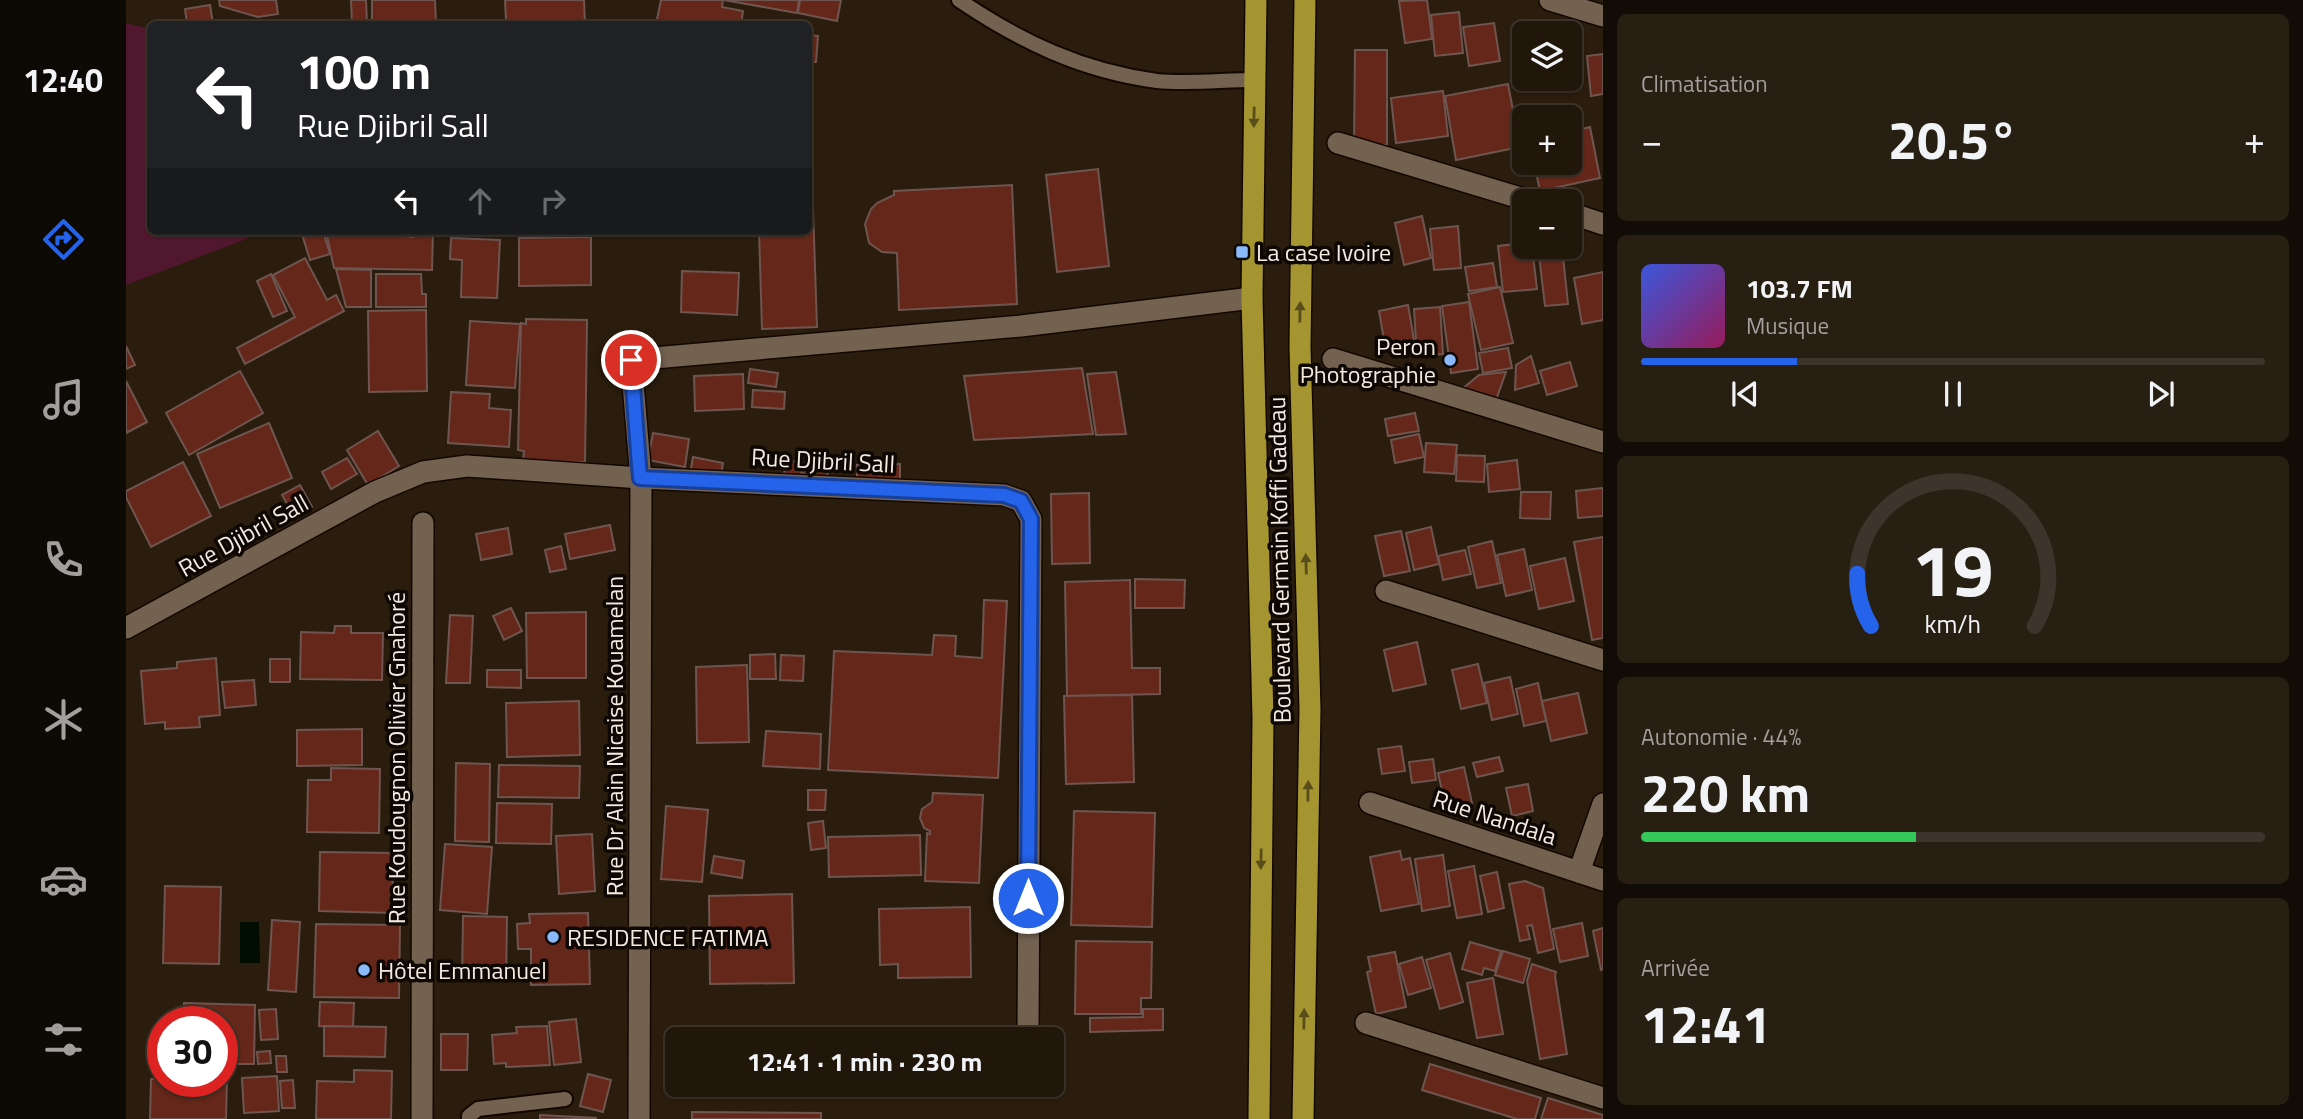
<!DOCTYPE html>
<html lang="fr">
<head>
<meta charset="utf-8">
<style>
  body { margin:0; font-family:"Titillium Web",sans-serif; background:#281f13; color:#f1f3f6; height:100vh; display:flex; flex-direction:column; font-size:26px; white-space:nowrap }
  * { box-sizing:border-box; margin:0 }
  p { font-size:23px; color:#a29f9c }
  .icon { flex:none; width:38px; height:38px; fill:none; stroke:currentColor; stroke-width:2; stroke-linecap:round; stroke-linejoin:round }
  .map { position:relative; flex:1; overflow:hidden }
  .sheet { display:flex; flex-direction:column; gap:14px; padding:14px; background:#120c06; width:700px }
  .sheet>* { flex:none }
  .top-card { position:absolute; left:21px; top:21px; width:665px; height:214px; border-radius:10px; box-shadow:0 2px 5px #0004,0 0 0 2px #3d352b; background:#202124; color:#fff; overflow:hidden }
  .tools { position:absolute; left:1386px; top:21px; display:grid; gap:14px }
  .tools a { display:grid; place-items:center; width:70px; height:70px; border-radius:10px; background:#20160a; box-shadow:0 2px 5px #0004,0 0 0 2px #3d352b; font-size:35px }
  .speed { position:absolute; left:21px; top:1006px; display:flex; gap:14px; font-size:35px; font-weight:700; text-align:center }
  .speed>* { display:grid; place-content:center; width:91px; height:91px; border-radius:50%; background:#20160a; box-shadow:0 2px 5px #0004,0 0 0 2px #3d352b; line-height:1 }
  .speed .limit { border:10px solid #d22; background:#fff; color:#111 }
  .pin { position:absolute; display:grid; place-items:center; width:60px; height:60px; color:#fff; margin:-30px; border:4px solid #fff; border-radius:50%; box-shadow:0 2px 7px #0007 }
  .me { position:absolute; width:77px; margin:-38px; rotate:0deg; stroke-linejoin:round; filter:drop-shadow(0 0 5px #0008) }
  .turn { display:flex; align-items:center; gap:24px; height:147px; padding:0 35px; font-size:32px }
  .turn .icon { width:91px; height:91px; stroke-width:2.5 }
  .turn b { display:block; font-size:49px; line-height:60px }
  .lanes { display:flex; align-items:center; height:66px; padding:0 35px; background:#0003; justify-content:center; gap:35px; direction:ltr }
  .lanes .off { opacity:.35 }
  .big { font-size:52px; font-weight:700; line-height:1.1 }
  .sheet .tile { flex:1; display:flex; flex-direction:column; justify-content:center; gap:10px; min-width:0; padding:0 24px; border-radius:10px; background:#281f13 }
  .sheet .dial { align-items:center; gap:0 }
  .dial svg { height:182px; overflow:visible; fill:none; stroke:#3d352b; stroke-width:7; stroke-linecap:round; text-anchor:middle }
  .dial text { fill:#f1f3f6; stroke:none }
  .song { display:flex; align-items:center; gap:21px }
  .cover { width:84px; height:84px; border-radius:10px; background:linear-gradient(135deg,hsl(230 70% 55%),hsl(330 70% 35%)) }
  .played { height:7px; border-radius:4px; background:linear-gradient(90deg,#2563eb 25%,#3d352b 25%) }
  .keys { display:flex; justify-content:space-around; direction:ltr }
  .heat { display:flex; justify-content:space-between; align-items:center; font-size:38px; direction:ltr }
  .charge { height:10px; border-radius:5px; background:linear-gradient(90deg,#34c759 44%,#3d352b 0) }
  .trip { position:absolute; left:539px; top:1027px; width:399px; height:70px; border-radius:10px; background:#20160a; box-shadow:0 2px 5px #0004,0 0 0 2px #3d352b; font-weight:700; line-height:70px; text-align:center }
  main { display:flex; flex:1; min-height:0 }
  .tab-bar { display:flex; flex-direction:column; width:126px; justify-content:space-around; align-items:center; background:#0d0904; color:#a29f9c }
  .tab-bar .icon { width:49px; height:49px }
  .tab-bar .on { color:#2563eb }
  .tab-bar b { font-size:32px; color:#f1f3f6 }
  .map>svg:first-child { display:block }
</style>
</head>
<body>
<main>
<nav class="tab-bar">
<b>12:40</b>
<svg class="icon on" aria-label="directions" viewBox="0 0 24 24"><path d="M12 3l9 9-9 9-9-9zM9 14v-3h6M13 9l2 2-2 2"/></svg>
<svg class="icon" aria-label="music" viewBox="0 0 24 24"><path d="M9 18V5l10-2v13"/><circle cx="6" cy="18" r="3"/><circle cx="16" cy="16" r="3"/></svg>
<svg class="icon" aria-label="phone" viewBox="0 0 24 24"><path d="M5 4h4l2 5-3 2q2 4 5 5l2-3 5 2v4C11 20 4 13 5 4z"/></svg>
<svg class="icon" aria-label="climate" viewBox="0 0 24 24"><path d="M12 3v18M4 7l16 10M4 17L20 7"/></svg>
<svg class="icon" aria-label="car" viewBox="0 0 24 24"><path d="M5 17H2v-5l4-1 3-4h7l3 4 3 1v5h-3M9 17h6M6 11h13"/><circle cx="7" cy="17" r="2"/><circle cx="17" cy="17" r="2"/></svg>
<svg class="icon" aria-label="filters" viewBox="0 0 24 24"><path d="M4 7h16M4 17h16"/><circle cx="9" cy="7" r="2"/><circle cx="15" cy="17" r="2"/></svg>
</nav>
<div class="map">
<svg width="1477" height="1119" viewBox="0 0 1477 1119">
  <rect width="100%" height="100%" fill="#2b1d0d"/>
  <path fill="#51172e" d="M0,23L24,29V231H141L0,285Z"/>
  <path fill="#000d00" d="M114,922H133L134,963H114Z"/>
  <g fill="#652719" stroke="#6e554f" stroke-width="2">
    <path d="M93,0H150L152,14L132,17L94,6Z"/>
    <path d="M225,0H240L241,24H226Z"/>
    <path d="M246,0H309L310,24H246Z"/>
    <path d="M379,0H458L459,24H361V22L380,21Z"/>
    <path d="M535,0H597L596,7L617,11L615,24H530Z"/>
    <path d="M598,0H673L671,13Z"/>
    <path d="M674,0H715L711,21L672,13Z"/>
    <path d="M1301,0L1306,39L1279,43L1273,1Z"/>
    <path d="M84,5L87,24H61L59,9Z"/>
    <path d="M1333,12L1337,53L1309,56L1305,15Z"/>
    <path d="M1368,23L1374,61L1343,66L1337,27Z"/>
    <path d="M682,35L692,36L690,62H682Z"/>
    <path d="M1444,42L1450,73L1444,74Z"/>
    <path d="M1398,48V79H1422L1397,84L1390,49Z"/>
    <path d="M1229,50H1261V145H1228Z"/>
    <path d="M1477,54V94L1465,96L1461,56Z"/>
    <path d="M1382,84L1394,147L1330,160L1319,96Z"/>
    <path d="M1317,91L1322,136L1270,143L1265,98Z"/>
    <path d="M1464,127L1474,178L1414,191L1408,163H1444V132Z"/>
    <path d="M972,169L983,266L931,272L920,175Z"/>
    <path d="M886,185L891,304L773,310L771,253L756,252L743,243L739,224L745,209L751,203L768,195V191Z"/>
    <path d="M687,207L691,327L636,329L633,231H682V208Z"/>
    <path d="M1296,216L1305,258L1278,265L1269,223Z"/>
    <path d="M1332,226L1335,268L1308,270L1304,229Z"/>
    <path d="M175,231H197L204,254L184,260Z"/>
    <path d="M200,231H278V236L287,237V231H307L306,270L208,268Z"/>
    <path d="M465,237V285L393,286V238Z"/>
    <path d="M325,238L374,240L371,298L335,297L336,260L324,259Z"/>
    <path d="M1398,243V247H1406L1411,289L1377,292L1372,246Z"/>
    <path d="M1412,247H1436L1442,304L1419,306Z"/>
    <path d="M179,258L201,300L210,295L218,311L119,364L111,348L169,317L147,275Z"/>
    <path d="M1367,263L1371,287L1343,291L1339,267Z"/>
    <path d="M210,269L245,270V307H220Z"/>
    <path d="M556,271L613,273L611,315L555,312Z"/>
    <path d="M1477,272V320L1456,324L1448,278Z"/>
    <path d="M145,274L161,311L147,317L131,281Z"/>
    <path d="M250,274H295L296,294H300V307H250Z"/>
    <path d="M1374,287L1387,343L1355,350L1342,294Z"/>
    <path d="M1343,302L1352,369L1325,373L1316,306Z"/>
    <path d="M1282,305L1289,345L1260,351L1253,311Z"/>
    <path d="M1314,307L1317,354L1291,356L1288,309Z"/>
    <path d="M300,310L301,391L243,392L242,311Z"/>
    <path d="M400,319L461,320L459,462L397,461L398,451L392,450L395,323L400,324Z"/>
    <path d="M344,321L394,324L389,388L340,385Z"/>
    <path d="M0,346L9,365L0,369Z"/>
    <path d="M1382,348L1386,368L1357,373L1353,353Z"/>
    <path d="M1405,356L1413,383L1389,390L1390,365Z"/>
    <path d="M1444,362L1451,386L1421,395L1414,371Z"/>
    <path d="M956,368L967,434L848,440L838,376Z"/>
    <path d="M624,369L652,373L650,387L622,383Z"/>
    <path d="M114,371L137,413L63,455L40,413Z"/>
    <path d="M990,372L1000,434L970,435L961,374Z"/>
    <path d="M1380,372L1370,400L1336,389L1353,375Z"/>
    <path d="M617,374L618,409L569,411L568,376Z"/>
    <path d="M0,381L21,422L0,433Z"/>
    <path d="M627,390L659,392L658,409L626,407Z"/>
    <path d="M325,392L364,394L363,408L385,410L383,447L322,443Z"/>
    <path d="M1289,413L1293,431L1262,436L1259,419Z"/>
    <path d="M143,423L166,478L94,508L71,454Z"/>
    <path d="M252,431L273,466L242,485L221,450Z"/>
    <path d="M527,433L563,439L559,467L522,460Z"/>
    <path d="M1293,434L1298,457L1269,463L1265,440Z"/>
    <path d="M1300,443L1331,445L1328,474L1298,472Z"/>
    <path d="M1331,455L1359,456L1358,482L1330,481Z"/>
    <path d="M567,457L597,463L594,480L564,474Z"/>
    <path d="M221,458L231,474L205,489L196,472Z"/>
    <path d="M661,460L677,463L674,481L657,478Z"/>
    <path d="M1391,460L1394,489L1363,492L1361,464Z"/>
    <path d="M57,462L85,516L25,547L0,497V491Z"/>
    <path d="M680,462L703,466L700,482L676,479Z"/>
    <path d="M774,464V481L731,482V465Z"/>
    <path d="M174,485L186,507L169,517L156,495Z"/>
    <path d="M1477,488V516L1452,518L1450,491Z"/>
    <path d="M1395,492H1425L1424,519L1394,518Z"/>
    <path d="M963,493L964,563L926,564L925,494Z"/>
    <path d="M484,525L489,550L444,559L439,534Z"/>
    <path d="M1305,527L1313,564L1288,570L1280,533Z"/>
    <path d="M382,528L386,554L355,560L350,534Z"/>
    <path d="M1275,531L1284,571L1258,576L1249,536Z"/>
    <path d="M1477,537V638L1466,640L1448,542Z"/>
    <path d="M1366,541L1375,583L1351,588L1342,547Z"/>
    <path d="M435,546L440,569L424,572L419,550Z"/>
    <path d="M1398,549L1406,590L1380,596L1371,555Z"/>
    <path d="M1339,550L1345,574L1317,580L1312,556Z"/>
    <path d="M1439,558L1448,601L1413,609L1404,566Z"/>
    <path d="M1009,579L1059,580L1058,608H1009Z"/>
    <path d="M1004,580L1006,668H1034V694L941,696L939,582Z"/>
    <path d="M858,600L881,601L872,778L702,770L708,651L806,655L808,635L830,636L829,656L856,658Z"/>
    <path d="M385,608L396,631L378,640L367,616Z"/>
    <path d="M460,612V678H401L400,613Z"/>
    <path d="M324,615L347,616L344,683H320Z"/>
    <path d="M209,626H225V633H257L256,680L174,679L175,632L208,633Z"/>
    <path d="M1291,642L1300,684L1267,691L1258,650Z"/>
    <path d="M649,654L650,679H624V655Z"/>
    <path d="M655,655L678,656L677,681L654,680Z"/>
    <path d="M90,658L94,715L73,717L74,727L39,729V722L19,724L15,671L51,668V662Z"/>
    <rect x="144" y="659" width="20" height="23"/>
    <path d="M1352,664L1361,703L1335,709L1326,670Z"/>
    <path d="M621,665L623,742L571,743L570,667Z"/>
    <path d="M361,670H395V688L361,687Z"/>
    <path d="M1384,677L1392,714L1366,720L1358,683Z"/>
    <path d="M128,680L130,705L99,708L96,682Z"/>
    <path d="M1412,683L1420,721L1398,726L1390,689Z"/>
    <path d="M1452,693L1461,733L1425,741L1416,701Z"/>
    <path d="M1006,695L1008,782L940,784L938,696Z"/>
    <path d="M453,701L454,755L381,757L380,703Z"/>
    <path d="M236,729V765L171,766V730Z"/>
    <path d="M640,731L695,734L694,769L637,766Z"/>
    <path d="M1275,746L1279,771L1256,774L1252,749Z"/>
    <path d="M1373,757L1377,771L1351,777L1347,763Z"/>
    <path d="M1307,759L1310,780L1286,783L1283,762Z"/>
    <path d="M330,763L364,764L363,842L329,841Z"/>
    <path d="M373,765L454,766L453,798L372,797Z"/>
    <path d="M1338,767L1346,803L1320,808L1312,773Z"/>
    <path d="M205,768L254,769L253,833L181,832L182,780H205Z"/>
    <path d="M1402,784L1407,811L1386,816L1380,788Z"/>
    <path d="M682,790H700L699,810H682Z"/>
    <path d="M807,793L857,795L853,883L799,881L801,833L804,834V831L798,828L794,818L796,809L806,802Z"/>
    <path d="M371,803L426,804L425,844L370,843Z"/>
    <path d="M540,806L582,810L576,882L535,879Z"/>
    <path d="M948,811L1029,813L1026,927L945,925Z"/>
    <path d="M697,821L700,848L685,850L682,823Z"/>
    <path d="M466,834L469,891L433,894L430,836Z"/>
    <path d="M794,835L795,875L703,877L702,837Z"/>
    <path d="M319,844L366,847L361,914L314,910Z"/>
    <path d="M1274,851L1276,860L1284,858L1293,904L1255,911L1244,857Z"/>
    <path d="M194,852L267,853L266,913L193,911Z"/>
    <path d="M1317,855L1324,906L1296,911L1289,859Z"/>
    <path d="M588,856L618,861L616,878L585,873Z"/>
    <path d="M1348,866L1356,914L1331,918L1322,871Z"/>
    <path d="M1371,872L1378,908L1362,912L1354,876Z"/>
    <path d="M1399,881L1417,888L1428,949L1412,953L1406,925L1401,926L1404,939L1394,941L1383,884Z"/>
    <path d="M39,886L95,887L93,964L37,963Z"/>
    <path d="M666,894L668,983L584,984L583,896Z"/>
    <path d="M844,907L845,977L772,978V964L754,965L753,909Z"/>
    <path d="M462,913L464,984L405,985V949H392L391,924L404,923L403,914Z"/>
    <path d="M337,916L381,917L380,981H336Z"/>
    <path d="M146,920L174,922L170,992L142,990Z"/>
    <path d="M1456,923L1462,956L1434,962L1427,929Z"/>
    <path d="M190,924L274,925L273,998L188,997Z"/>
    <path d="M1477,928V969L1475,970L1467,931Z"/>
    <path d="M950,941L1026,942L1025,998H1015V1014H949Z"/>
    <path d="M1344,942L1375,951L1369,971L1358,968L1356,975L1336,969Z"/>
    <path d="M1377,951L1404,959L1397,983L1369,975Z"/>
    <path d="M1269,952L1280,1007L1250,1014L1241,972L1245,971L1242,957Z"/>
    <path d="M1324,953L1337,1002L1314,1009L1300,960Z"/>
    <path d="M1296,957L1305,988L1282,995L1273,964Z"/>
    <path d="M1406,964L1430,972L1429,976L1441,1054L1414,1059L1401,981Z"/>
    <path d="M1367,978L1377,1034L1351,1038L1341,983Z"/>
    <path d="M194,1002L228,1003L227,1027L193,1026Z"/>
    <path d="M58,1003L129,1005L128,1064H96V1022H58Z"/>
    <path d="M150,1009L152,1039L135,1040L133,1010Z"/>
    <path d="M1017,1009H1037V1030L964,1032V1018L1017,1017Z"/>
    <path d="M450,1019L455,1062L428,1065L423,1022Z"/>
    <path d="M198,1026L260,1027L259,1057L198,1056Z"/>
    <path d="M421,1026L424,1065L380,1067V1063L368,1064L366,1035L391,1033L390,1027Z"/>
    <path d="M315,1034H342L341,1070H315Z"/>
    <path d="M144,1051L145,1063L132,1064L131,1052Z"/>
    <path d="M150,1056H160L161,1072H151Z"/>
    <path d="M1304,1064L1415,1098L1409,1119H1391L1296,1090Z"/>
    <path d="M228,1070L266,1071L265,1119H190L191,1081L228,1082Z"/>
    <path d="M462,1074L485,1080L477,1112L454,1106Z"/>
    <path d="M151,1076L153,1111L118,1113L116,1078Z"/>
    <path d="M25,1079H37V1082L101,1080L100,1119H24Z"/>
    <path d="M167,1080L169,1108H156L154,1081Z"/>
    <path d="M1422,1098L1477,1115V1119H1415Z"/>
    <path d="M566,1112L695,1113V1119H566Z"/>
    <path d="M414,1115L470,1118V1119H414Z"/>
  </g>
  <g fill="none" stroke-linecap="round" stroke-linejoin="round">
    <defs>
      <g id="lane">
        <path d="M833,0C895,42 956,71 1031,81C1063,84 1097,80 1129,80"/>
        <path d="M343,1119V1116L352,1109L439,1099"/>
      </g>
      <g id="street">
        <path d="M1424,0L1477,16"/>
        <path d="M1212,143L1404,201"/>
        <path d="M1444,213L1477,224"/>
        <path d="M1207,359L1477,442"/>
        <path d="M1260,591L1477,660"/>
        <path d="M0,628L249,492L297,472L341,466L515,478L878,495L895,501L905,519L902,1033"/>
        <path d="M1244,803L1477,880"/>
        <path d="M1453,872L1477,804"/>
        <path d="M1240,1023L1477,1098"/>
        <path d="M296,1119L297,523"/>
        <path d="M513,1119L515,478L505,360L895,326L1126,298"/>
      </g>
      <g id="primary">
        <path d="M1130,0L1126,298L1137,718L1133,1119"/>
        <path d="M1177,1119L1184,709L1174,347L1179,0"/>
      </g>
    </defs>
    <use href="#lane" stroke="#130700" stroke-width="18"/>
    <use href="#street" stroke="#130700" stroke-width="24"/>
    <use href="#primary" stroke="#130700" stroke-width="24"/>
    <use href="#lane" stroke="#736250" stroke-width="14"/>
    <use href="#street" stroke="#736250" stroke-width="21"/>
    <use href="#primary" stroke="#a49531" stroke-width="21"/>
  </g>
  <defs><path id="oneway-solid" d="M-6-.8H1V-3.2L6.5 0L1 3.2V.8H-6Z" transform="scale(1.75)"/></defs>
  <g fill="#594e1a">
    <use href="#oneway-solid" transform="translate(1128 117) rotate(91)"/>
    <use href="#oneway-solid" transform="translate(1174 312) rotate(-89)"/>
    <use href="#oneway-solid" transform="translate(1180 564) rotate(-92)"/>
    <use href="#oneway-solid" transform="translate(1182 791) rotate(-89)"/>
    <use href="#oneway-solid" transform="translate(1135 859) rotate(91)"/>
    <use href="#oneway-solid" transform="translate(1178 1019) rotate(-89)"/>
  </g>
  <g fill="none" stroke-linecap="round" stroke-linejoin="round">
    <defs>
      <path id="route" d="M505,360L514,478L878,495L895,501L905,519L902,898"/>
    </defs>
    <use href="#route" stroke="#184099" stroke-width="18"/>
    <use href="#route" stroke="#2563eb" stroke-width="12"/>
  </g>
  <g fill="#8abafc" stroke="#0e0804" stroke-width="2.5">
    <rect x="1109" y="245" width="14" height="14" rx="3.5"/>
    <circle cx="1324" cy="360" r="7"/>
    <circle cx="427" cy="937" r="7"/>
    <circle cx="238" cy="970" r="7"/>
  </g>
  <g text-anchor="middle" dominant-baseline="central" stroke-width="7" stroke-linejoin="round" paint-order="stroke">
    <g font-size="24" fill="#f4eae0" stroke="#0e0804" text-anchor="start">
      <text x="1130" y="252">La case Ivoire</text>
      <text x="1310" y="346" text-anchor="end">Peron<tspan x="1310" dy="28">Photographie</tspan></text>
      <text x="441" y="937">RESIDENCE FATIMA</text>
      <text x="252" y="970">Hôtel Emmanuel</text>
    </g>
    <g font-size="24" fill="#f4eae0" stroke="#0e0804">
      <text transform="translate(697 460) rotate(3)">Rue Djibril Sall</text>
      <text transform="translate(117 535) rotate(-29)">Rue Djibril Sall</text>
      <text transform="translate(1153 560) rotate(-91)">Boulevard Germain Koffi Gadeau</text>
      <text transform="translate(488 736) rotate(-90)">Rue Dr Alain Nicaise Kouamelan</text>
      <text transform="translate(270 758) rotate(-90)">Rue Koudougnon Olivier Gnahoré</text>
      <text transform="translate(1369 817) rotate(18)">Rue Nandala</text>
    </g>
  </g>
</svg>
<div class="tools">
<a><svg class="icon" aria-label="layers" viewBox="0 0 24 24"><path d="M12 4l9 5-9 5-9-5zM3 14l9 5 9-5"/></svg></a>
<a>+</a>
<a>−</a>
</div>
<div class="speed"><div class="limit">30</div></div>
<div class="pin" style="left:505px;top:360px;background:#d93025"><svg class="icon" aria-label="arrive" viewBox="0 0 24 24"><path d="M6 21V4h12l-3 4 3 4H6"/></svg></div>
<svg class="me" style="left:902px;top:898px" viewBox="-20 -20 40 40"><circle r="17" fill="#2563eb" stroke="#fff" stroke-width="3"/><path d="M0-11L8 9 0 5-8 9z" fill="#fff"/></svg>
<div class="trip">12:41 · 1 min · 230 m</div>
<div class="top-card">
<div class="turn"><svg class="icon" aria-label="left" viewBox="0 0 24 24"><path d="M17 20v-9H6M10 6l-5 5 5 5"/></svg><div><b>100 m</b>Rue Djibril Sall</div></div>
<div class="lanes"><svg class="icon" aria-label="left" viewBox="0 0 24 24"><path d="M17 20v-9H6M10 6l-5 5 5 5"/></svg><svg class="icon off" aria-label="ahead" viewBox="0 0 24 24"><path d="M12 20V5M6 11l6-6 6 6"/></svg><svg class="icon off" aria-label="right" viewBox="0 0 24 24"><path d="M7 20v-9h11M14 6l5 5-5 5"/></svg></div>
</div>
</div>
<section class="sheet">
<div class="tile"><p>Climatisation</p>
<div class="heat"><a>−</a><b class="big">20.5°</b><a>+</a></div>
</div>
<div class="tile">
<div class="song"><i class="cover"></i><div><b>103.7 FM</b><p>Musique</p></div></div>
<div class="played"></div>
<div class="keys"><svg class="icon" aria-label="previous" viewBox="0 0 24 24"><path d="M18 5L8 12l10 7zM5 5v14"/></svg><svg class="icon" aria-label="pause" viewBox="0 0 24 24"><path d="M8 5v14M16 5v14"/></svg><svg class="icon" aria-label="next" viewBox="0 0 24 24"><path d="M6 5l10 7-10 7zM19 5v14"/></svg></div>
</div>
<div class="tile dial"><svg viewBox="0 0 100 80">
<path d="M14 69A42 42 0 1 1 86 69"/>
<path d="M14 69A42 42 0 0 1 8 46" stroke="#2563eb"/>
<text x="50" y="56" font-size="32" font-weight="700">19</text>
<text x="50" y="72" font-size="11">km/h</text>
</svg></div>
<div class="tile"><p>Autonomie · 44%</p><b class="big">220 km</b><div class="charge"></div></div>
<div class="tile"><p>Arrivée</p><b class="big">12:41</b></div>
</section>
</main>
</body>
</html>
